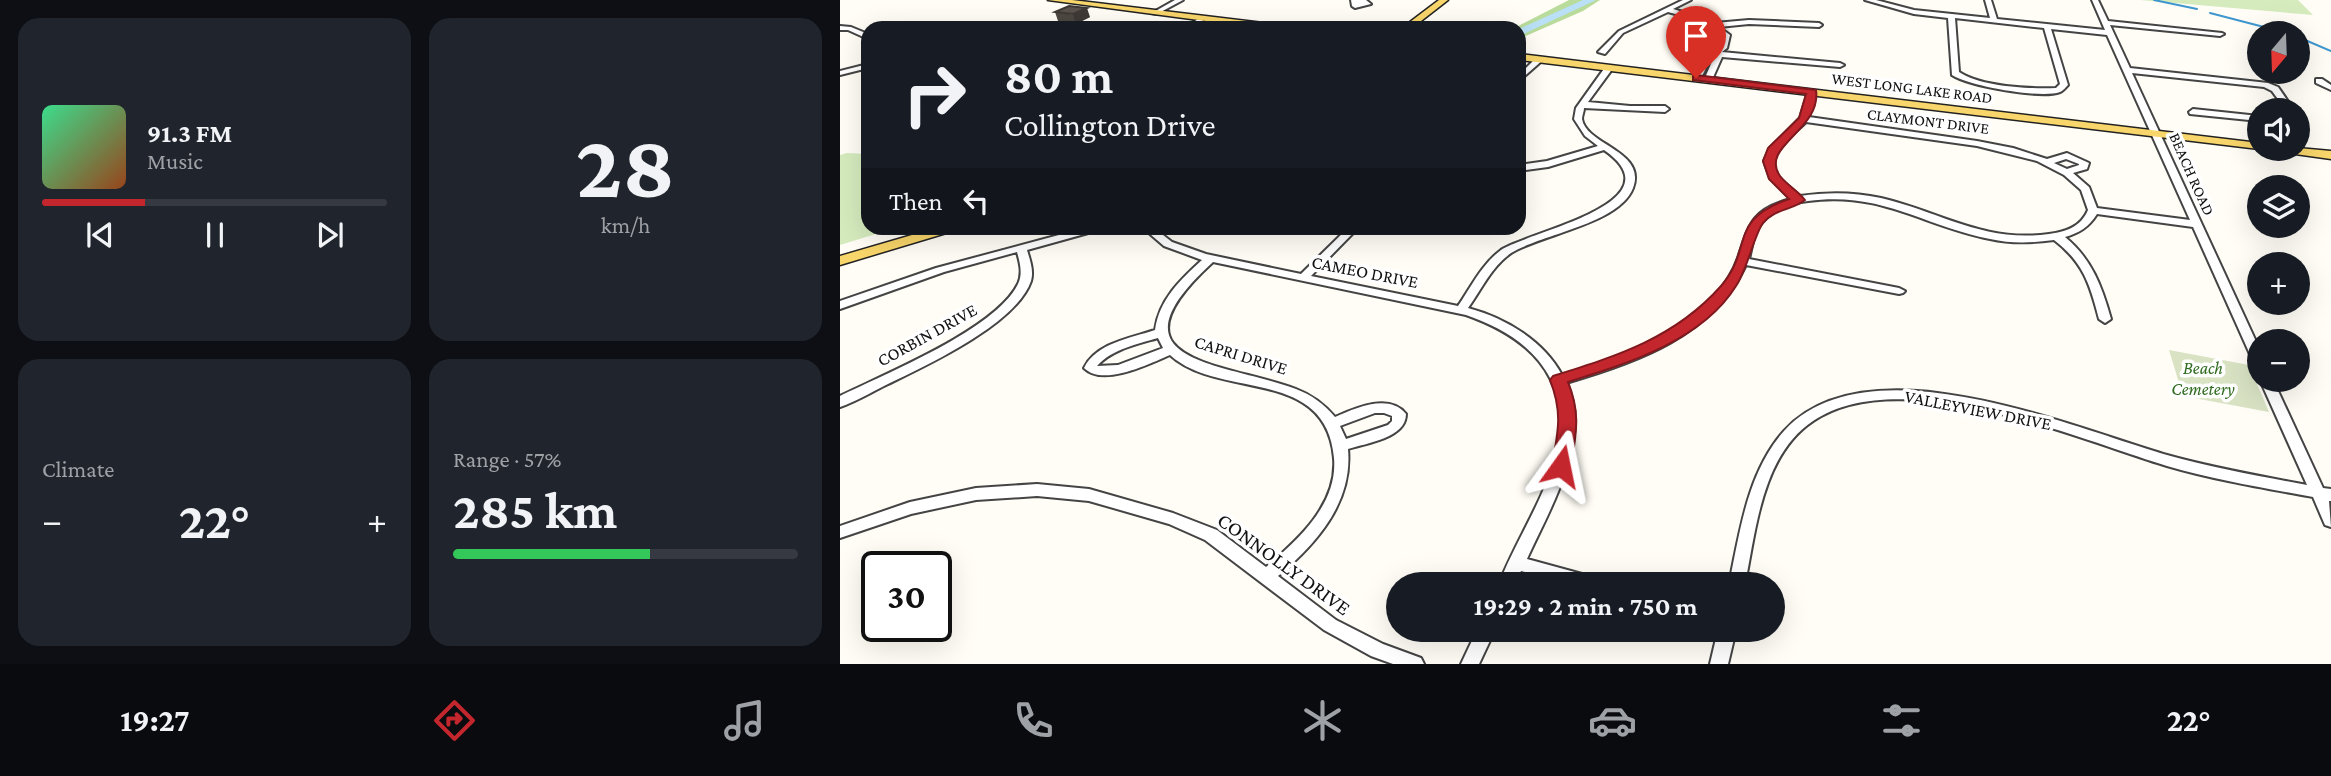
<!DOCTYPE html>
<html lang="en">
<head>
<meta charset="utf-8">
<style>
  body { margin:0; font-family:"Crimson Pro",serif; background:#20242c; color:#f1f3f6; height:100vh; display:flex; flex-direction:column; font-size:26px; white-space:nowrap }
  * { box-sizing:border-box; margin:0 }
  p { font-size:23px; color:#9ea1a6 }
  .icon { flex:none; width:38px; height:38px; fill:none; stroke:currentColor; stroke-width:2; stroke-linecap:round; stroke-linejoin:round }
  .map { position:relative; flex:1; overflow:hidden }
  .side { display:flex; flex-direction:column; gap:18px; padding:18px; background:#0d0f14; width:840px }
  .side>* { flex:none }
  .banner { position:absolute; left:21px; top:21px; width:665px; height:214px; border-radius:21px; box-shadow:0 7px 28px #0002; background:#171b24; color:#f1f3f6; overflow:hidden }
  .needle { width:46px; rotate:199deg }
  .tools { position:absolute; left:1407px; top:21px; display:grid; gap:14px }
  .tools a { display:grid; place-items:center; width:63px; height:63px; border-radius:50%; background:#171b24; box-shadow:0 7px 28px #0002; font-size:35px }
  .speed { position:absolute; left:21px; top:551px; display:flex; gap:14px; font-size:35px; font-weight:700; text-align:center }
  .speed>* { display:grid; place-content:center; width:91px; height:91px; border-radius:50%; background:#171b24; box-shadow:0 7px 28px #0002; line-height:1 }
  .speed .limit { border:4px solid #111; border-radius:10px; background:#fff; color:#111 }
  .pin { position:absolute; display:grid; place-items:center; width:60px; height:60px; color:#fff; margin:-72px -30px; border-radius:50% 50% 50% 0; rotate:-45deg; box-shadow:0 0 7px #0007 }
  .pin .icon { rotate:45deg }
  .me { position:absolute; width:77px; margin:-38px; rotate:12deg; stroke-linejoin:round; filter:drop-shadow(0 0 5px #0008) }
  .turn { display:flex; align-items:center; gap:24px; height:147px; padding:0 28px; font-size:32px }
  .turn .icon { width:91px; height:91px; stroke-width:2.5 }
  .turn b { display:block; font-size:49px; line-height:60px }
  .then { display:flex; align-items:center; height:66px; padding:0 28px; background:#0003; gap:14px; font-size:26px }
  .big { font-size:52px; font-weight:700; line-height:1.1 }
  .side .tile { flex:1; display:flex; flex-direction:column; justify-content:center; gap:10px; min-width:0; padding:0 24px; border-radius:21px; background:#20242c }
  .side .dial { align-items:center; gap:0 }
  .dial b { font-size:91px; line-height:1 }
  .song { display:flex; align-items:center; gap:21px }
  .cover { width:84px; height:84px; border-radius:10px; background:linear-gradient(135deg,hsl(150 70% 55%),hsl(20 70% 35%)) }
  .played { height:7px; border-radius:4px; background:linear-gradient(90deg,#c4262e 30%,#363941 30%) }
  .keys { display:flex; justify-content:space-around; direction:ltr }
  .heat { display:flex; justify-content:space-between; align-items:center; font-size:38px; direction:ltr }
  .charge { height:10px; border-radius:5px; background:linear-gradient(90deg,#34c759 57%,#363941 0) }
  .side .tiles { flex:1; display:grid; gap:18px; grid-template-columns:repeat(2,1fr) }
  .trip { position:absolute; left:546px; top:572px; width:399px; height:70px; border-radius:35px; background:#171b24; box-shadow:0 7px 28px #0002; font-weight:700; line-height:70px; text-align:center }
  .tabs { display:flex; height:112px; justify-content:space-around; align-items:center; background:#090b0e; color:#9ea1a6 }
  .tabs .icon { width:49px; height:49px }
  .tabs .on { color:#c4262e }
  .tabs b { font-size:32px; color:#f1f3f6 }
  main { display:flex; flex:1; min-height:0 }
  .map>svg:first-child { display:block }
</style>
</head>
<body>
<main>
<section class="side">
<div class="tiles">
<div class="tile">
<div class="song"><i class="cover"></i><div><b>91.3 FM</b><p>Music</p></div></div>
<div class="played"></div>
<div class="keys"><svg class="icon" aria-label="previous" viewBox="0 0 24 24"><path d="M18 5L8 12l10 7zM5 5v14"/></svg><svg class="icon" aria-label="pause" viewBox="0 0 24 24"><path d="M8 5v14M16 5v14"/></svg><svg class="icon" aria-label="next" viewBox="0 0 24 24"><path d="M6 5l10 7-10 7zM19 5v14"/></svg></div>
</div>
<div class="tile dial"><b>28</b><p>km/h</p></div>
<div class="tile"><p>Climate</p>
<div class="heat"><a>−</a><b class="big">22°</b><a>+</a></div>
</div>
<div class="tile"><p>Range · 57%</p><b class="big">285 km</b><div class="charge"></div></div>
</div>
</section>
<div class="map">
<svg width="1491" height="664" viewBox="0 0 1491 664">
  <rect width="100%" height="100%" fill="#fffdf5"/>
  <g fill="#d5ebbd">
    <path d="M1300,0H1458L1473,15Z"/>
    <path d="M7,153L28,154V228H55L0,245V155Z"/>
  </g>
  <path fill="#b9dc9c" d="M729,0H760L743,11L679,39V28H674Z"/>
  <path fill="#d9e3c4" d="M1329,350L1409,365L1429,412L1343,396Z"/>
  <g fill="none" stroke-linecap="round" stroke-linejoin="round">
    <g stroke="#3f96cf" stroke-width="2">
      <path d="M1314,0L1357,9"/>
      <path d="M1370,13L1447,33"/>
      <path d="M1458,37L1491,51"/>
    </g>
    <path fill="#b9e0f7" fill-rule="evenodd" d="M743,0H756L679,36V29Z"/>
    <defs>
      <g id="minor">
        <path d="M335,0H343L317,14L312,13Z"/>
        <path d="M511,0H526L531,4L515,8L512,6Z"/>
        <path d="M843,0H851L833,9L869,20L875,23L909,20L979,23L982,25L979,27L909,24L879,27L890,35L887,48L882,52L1000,63L1004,65L1000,67L882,57L871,82L864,80L874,57L870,60L860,80H854L853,78L864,57L880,47L882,36L865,22L828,12L783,33L765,54L758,52L779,31Z"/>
        <path d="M1025,0H1036L1074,10L1150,18L1145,0H1151L1157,19L1265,30L1252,0H1258L1268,21L1382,33L1384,34L1380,36L1270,25L1290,68L1428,83L1438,87L1454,110H1446L1432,91L1424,87L1292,73L1419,348V365L1413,361L1353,227L1257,214C1249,227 1239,233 1225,237C1252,259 1262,287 1271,319L1265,323L1259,319C1250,284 1243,262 1214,240C1192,243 1172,244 1150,239C1083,226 1042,191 968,201C951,203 932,210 921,224C913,234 912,247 909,259L1059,288L1065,291L1063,293L1059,294L906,265C873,336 796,363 726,383C754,436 709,510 687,559L753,577L759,579L761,584H729L681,571L675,584H659C682,522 745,446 710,378C693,345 660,327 626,315L373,262C261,364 384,362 456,389C472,395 484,404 495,417C516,408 549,393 566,414C566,438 527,443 508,449C513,503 476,544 438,576L496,620L543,644L581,658L584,664H553L531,656L484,630L365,540L329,524L249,501L197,496L136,500L71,514L0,538V526L70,502L136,488L197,484L249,489L333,513L377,530L426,567C458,540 498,504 494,458C486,366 379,400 330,355C309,364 263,387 244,368C256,343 291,338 315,330C319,300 340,280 362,260L324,246L303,228H314L332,242L366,254L461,274L508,228H518L471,276L618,306C631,287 642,264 661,250C687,232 841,203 764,150L708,167L679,171V165L707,161L758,146L745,136L734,119L736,108L766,66H769L773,68L748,102L790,106H825L829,109L825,112L744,108C744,112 742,115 742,119C746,145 807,151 793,188C779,224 702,234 671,253C652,266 641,290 628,308C665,318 703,340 722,375C776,360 834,341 873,299C883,287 893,273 898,258C909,224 912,209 951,199L930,178L924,161L930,148L960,118L968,92L972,90L976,92L969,117L1137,141L1173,148L1207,159L1227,153L1249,163L1247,169L1233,173L1249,187L1257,208L1350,220L1267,35L1211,29L1228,85C1226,87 1223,91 1220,92C1201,99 1129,86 1112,75L1108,18L1074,14ZM1115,18L1204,28L1220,84L1216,88C1189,89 1142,87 1119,72ZM966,122L1137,146L1197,161L1224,175L1241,190L1248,210C1241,227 1225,232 1209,234C1144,243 1101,212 1041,198C1014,192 987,192 960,196C953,190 945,184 939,177C923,155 952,136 966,122ZM1226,159L1239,164V165L1227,169L1214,163ZM318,338L323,348L278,365L257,366C272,349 298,344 318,338ZM535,413H544L552,416V421L548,425L506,439L500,426Z"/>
        <path d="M360,18L365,19L351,28H343Z"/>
        <path d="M0,26L11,27L28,34V39L8,30H0Z"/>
        <path d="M697,57L704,59L679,81V75Z"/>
        <path d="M28,64V68L0,75V71Z"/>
        <path d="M1476,79H1482L1491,85V90L1476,83Z"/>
        <path d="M1353,109L1419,116V121L1350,114L1349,112Z"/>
        <path d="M245,228H260L259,230L187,250C190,260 194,271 191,281C176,325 83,367 44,386C30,393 15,402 0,407V396C45,374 156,329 178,284C183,274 180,263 177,252L104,272L0,309V301L96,268Z"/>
        <path d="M1420,380H1433L1483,488L1491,489V501H1489L1491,527L1485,525L1473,497C1424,488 1375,480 1327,466C1235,438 1060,362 973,421C922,455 916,529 905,584H889C900,532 907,473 944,431C1027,340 1229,426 1327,455C1373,468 1420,476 1467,485Z"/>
        <path d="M637,630H655L639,664H621Z"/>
        <path d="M878,630H896L888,664H870Z"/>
      </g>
      <g id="major">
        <path d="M208,0H232L441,25L445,28H419Z"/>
        <path d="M599,0H608L572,28H562Z"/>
        <path d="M679,54L1419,143V149H1422H1419L679,60Z"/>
        <path d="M1458,148L1491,151V159L1441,152L1435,149Z"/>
        <path d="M96,228H115L113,231L0,265V256Z"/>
      </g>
    </defs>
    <use href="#minor" stroke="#444" stroke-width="4"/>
    <use href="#major" stroke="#222" stroke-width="3"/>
    <use href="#minor" fill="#fff" fill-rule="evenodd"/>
    <use href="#major" fill="#f9d66b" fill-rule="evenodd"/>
  </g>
  <path fill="#4d4742" d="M215,12L250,17L236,24L218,21Z"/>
  <path fill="#3f3936" d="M247,8L250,17L236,24L233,14Z"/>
  <path fill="#5a524d" stroke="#3f3936" stroke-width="2" d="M229,6L247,8L233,14L215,12Z"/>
  <path fill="#c4262e" stroke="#7f191e" stroke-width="2" d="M856,75L976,90C982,130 919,146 940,176C947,185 958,191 965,200C953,210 934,209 923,223C915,233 907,270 896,286C862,341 786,364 728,382C741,414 736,434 731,466L728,471H715L712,466C718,432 723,413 710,380L713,376C777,356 835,338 881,286C914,248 887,220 949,199L929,179L923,161L928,148L959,118L966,94L853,80V76Z"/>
  <g text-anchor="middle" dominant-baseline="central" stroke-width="7" stroke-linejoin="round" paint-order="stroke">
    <g font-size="16" fill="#111" stroke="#fff">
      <text transform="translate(1072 88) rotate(7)">WEST LONG LAKE ROAD</text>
      <text transform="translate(1088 121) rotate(7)">CLAYMONT DRIVE</text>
      <text transform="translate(1352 174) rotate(66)">BEACH ROAD</text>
    </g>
    <g font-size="18" fill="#111" stroke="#fff">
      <text transform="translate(525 272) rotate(11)">CAMEO DRIVE</text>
      <text transform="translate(87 335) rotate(-29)">CORBIN DRIVE</text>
      <text transform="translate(401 355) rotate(17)">CAPRI DRIVE</text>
      <text transform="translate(1138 410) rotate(11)">VALLEYVIEW DRIVE</text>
    </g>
    <g font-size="18" font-style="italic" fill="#2f6b1f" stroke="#fff">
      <text x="1363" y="368">Beach<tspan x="1363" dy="21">Cemetery</tspan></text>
    </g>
    <g font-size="21" fill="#111" stroke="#fff">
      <text transform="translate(444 564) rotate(36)">CONNOLLY DRIVE</text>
    </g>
  </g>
</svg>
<div class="tools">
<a><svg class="needle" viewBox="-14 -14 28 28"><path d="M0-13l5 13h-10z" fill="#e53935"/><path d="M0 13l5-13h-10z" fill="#9ea1a6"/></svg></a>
<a><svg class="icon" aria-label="sound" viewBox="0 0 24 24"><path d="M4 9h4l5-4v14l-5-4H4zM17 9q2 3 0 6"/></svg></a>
<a><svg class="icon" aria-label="layers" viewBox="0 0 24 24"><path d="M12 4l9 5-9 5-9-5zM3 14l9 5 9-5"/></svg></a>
<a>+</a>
<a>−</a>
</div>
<div class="speed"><div class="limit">30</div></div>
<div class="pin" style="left:856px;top:78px;background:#d93025"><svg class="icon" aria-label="arrive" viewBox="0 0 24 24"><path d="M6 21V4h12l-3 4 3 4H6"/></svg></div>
<svg class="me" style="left:721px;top:466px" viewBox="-20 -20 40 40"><path d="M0-17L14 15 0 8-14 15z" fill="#c4262e" stroke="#fff" stroke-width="4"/></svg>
<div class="trip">19:29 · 2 min · 750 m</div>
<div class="banner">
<div class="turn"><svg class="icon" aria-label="right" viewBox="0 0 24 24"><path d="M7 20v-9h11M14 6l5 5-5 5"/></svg><div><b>80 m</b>Collington Drive</div></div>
<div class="then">Then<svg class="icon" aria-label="left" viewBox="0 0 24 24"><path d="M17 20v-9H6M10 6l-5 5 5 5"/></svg></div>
</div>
</div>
</main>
<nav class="tabs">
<b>19:27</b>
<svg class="icon on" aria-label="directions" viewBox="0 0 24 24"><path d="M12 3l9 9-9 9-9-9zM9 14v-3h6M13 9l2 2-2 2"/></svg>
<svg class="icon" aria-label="music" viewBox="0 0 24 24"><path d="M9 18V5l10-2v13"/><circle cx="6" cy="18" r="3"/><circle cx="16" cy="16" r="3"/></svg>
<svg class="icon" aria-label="phone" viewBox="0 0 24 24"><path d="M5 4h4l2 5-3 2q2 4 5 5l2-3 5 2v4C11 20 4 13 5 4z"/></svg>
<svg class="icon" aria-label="climate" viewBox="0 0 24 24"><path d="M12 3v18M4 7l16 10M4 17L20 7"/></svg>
<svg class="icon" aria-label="car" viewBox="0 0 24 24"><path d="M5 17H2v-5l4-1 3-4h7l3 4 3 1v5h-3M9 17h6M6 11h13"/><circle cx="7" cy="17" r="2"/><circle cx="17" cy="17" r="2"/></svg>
<svg class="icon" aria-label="filters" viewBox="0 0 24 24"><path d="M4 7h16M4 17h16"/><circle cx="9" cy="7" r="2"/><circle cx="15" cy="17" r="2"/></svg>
<b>22°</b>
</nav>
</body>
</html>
